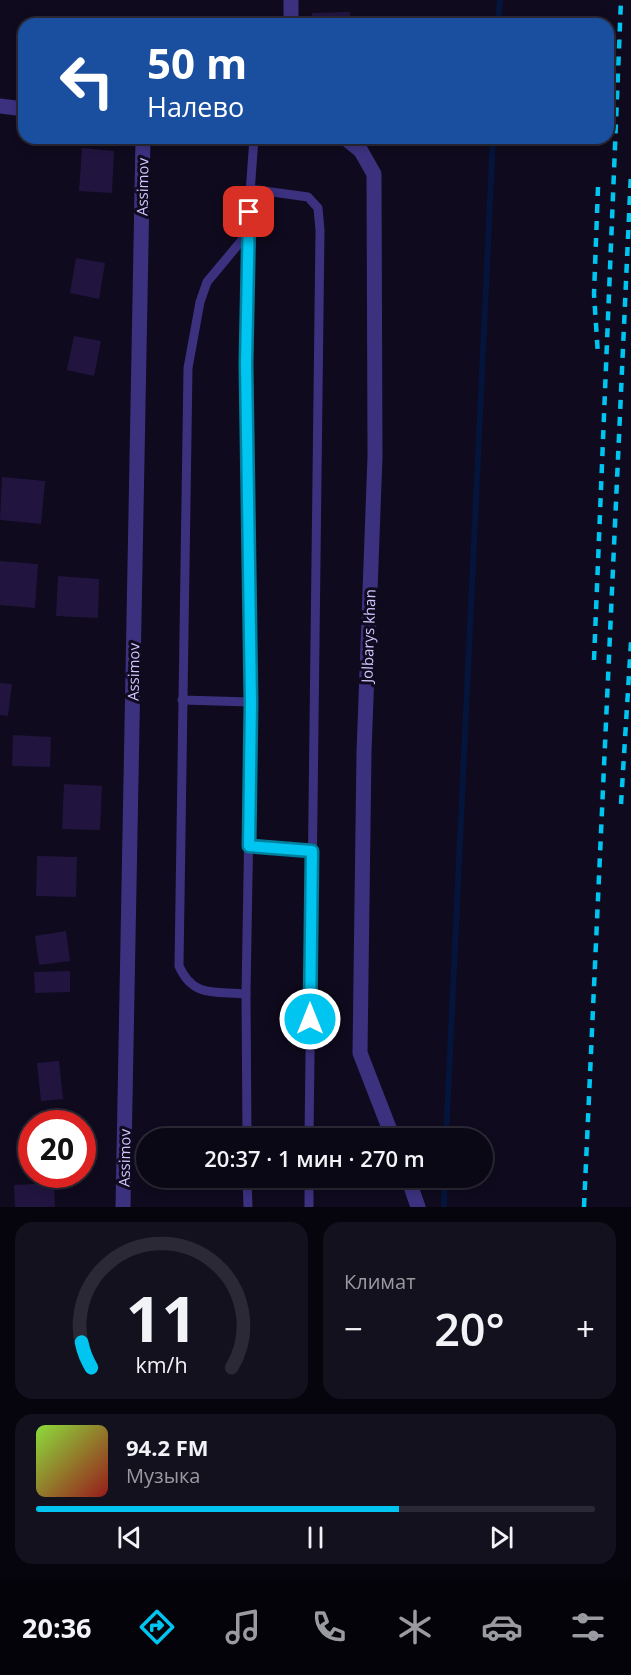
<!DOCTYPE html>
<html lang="ru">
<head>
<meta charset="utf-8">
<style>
  body { margin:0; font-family:"Open Sans",sans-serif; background:#14111f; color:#f1f3f6; height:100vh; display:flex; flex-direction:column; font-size:22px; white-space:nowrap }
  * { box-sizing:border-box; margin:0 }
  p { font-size:20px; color:#9a9aa1 }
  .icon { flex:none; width:33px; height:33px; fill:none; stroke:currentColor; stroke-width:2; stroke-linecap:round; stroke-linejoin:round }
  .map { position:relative; height:1207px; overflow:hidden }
  .sheet { display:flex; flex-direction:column; gap:15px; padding:15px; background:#06040c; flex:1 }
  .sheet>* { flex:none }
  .hud { position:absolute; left:18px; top:18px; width:596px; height:126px; border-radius:18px; box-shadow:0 3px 9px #0003,0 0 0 2px #2b2935; background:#1a4fa0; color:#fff; overflow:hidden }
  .speed { position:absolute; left:18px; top:1110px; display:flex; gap:12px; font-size:30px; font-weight:700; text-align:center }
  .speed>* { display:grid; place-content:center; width:78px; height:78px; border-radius:50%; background:#0b0816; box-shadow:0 3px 9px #0003,0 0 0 2px #2b2935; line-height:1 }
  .speed .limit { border:9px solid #d22; background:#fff; color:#111 }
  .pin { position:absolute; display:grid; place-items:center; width:51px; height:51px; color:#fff; margin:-26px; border-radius:12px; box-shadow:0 3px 9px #0006 }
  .me { position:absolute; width:66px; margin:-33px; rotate:0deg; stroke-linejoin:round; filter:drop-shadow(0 0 4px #0008) }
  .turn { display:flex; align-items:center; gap:21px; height:126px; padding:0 30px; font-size:27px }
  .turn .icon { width:78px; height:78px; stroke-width:2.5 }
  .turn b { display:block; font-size:42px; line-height:51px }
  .big { font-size:45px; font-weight:600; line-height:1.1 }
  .sheet .widget { flex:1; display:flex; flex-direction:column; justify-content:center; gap:9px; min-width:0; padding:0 21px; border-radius:18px; background:#14111f }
  .sheet .dial { align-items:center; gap:0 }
  .dial svg { height:156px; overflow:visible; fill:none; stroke:#2b2935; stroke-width:7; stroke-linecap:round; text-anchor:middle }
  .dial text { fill:#f1f3f6; stroke:none }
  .song { display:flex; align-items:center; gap:18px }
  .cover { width:72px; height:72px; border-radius:9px; background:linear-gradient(135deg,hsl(90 70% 55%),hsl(0 70% 35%)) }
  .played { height:6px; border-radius:3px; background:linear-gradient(90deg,#00c5f1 65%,#2b2935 65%) }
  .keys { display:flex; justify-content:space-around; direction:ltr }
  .heat { display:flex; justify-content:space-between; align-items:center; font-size:33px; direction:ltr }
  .sheet .tiles { flex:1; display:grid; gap:15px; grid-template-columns:1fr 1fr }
  .widget:last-child { grid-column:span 2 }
  .trip { position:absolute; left:136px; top:1128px; width:357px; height:60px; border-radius:30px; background:#0b0816; box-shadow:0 3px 9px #0003,0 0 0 2px #2b2935; font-weight:600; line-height:60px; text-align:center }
  .menu { display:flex; height:96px; justify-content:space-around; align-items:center; background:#040309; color:#9a9aa1 }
  .menu .icon { width:42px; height:42px }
  .menu .selected { color:#00c5f1 }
  .menu b { font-size:27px; color:#f1f3f6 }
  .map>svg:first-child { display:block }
</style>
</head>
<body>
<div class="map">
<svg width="631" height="1207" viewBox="0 0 631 1207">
  <rect width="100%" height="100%" fill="#0f0a1d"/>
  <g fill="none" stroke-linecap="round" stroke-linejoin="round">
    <g stroke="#05143a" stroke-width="6">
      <path d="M498,24L500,0"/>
      <path d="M446,1138L493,138"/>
      <path d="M444,1207L445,1178"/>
    </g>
  </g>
  <g fill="#21153f">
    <path d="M350,12V24H312V13Z"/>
    <path d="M82,148L114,151L112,193L79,191Z"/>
    <path d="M76,258L105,263L99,299L70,293Z"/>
    <path d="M74,336L101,341L94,376L67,370Z"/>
    <path d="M2,477L45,481L41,524L0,520Z"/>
    <path d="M0,561L38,564L35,608L0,605Z"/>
    <path d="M58,576L99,579L98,618L56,616Z"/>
    <path d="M0,683L12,684L8,716L0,715Z"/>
    <path d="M13,735L51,737L50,767L12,766Z"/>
    <path d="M64,784L102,786L100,830L62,829Z"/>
    <path d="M37,856L77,857L76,897L36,896Z"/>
    <path d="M66,931L70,961L39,965L35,936Z"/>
    <path d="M70,971V992L35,993L34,972Z"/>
    <path d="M59,1061L63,1099L41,1101L37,1063Z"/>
    <path d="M22,1132H32V1171H23Z"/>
    <path d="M54,1183L55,1207H15L14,1185Z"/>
  </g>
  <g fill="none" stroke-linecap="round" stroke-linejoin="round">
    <g stroke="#3b317f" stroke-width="9">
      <path d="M251,189L308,197L318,208L320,230L309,1138"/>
      <path d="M182,700L251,702"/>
      <path d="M249,846L312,851"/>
      <path d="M246,994C215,991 193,998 179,966L188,368L200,302L207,282L247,234"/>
      <path d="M247,1138L246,994L251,702L246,364L247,234L254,138"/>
      <path d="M247,1178L248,1207"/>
      <path d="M309,1207V1178"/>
    </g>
    <g stroke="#3b317f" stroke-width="15">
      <path d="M291,24V0"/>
      <path d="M0,106L24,109"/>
      <path d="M345,138L361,151L374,174L375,457L364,752L360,1053L393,1138"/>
      <path d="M408,1178L418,1207"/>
      <path d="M123,1207L143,138"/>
    </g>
    <g stroke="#00c5f1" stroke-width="4.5" stroke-dasharray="9 8" stroke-linecap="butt">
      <path d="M598,187L594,294L598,355"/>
      <path d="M594,660L621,0"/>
      <path d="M621,804L631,642"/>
      <path d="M584,1207L631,172"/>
    </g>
  </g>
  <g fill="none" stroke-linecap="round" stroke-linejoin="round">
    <defs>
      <path id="route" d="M249,212L246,364L251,702L249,846L312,851L310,1019"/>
    </defs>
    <use href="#route" stroke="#00809d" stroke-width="15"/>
    <use href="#route" stroke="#00c5f1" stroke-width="10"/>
  </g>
  <g text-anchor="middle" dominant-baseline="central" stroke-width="6" stroke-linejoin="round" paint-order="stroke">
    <g font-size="15" fill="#d1c6ff" stroke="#0f0a1d">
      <text transform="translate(142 187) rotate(-89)">Assimov</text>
      <text transform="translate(368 636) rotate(-88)">Jolbarys khan</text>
      <text transform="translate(133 672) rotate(-89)">Assimov</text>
      <text transform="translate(124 1158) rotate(-89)">Assimov</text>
    </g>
  </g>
</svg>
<div class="speed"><div class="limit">20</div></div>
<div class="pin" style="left:249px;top:212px;background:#d93025"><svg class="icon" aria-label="arrive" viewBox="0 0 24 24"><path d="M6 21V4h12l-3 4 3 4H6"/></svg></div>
<svg class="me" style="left:310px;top:1019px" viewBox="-20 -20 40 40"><circle r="17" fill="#00c5f1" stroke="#fff" stroke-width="3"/><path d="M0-11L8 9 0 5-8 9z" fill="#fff"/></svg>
<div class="trip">20:37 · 1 мин · 270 m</div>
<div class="hud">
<div class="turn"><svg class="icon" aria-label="left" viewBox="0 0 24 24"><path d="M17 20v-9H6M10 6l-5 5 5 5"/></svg><div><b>50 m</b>Налево</div></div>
</div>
</div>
<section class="sheet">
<div class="tiles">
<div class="widget dial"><svg viewBox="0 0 100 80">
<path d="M14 69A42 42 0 1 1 86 69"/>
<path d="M14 69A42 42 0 0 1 9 56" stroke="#00c5f1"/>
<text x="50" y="56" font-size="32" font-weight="700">11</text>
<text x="50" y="72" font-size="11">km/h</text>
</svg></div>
<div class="widget"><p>Климат</p>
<div class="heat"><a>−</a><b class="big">20°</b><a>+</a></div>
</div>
<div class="widget">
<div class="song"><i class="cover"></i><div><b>94.2 FM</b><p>Музыка</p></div></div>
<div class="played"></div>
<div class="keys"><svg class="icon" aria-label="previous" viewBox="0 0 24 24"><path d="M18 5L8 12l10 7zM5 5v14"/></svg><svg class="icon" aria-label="pause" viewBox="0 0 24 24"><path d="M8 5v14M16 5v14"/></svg><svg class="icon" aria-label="next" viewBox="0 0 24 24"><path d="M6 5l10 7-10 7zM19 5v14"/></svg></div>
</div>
</div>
</section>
<nav class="menu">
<b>20:36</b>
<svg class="icon selected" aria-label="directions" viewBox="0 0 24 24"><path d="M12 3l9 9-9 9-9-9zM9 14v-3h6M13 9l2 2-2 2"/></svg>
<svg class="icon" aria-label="music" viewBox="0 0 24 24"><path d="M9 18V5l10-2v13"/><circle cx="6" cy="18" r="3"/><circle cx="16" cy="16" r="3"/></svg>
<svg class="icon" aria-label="phone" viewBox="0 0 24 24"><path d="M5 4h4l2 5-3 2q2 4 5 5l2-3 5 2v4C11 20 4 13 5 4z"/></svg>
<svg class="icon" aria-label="climate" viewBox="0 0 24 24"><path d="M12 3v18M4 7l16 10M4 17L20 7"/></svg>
<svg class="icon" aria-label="car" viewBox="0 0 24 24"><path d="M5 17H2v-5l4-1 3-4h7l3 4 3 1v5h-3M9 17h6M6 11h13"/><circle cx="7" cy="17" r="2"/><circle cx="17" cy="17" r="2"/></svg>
<svg class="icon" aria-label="filters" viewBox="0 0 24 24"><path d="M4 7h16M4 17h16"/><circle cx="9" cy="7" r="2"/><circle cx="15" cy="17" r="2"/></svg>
</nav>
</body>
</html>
